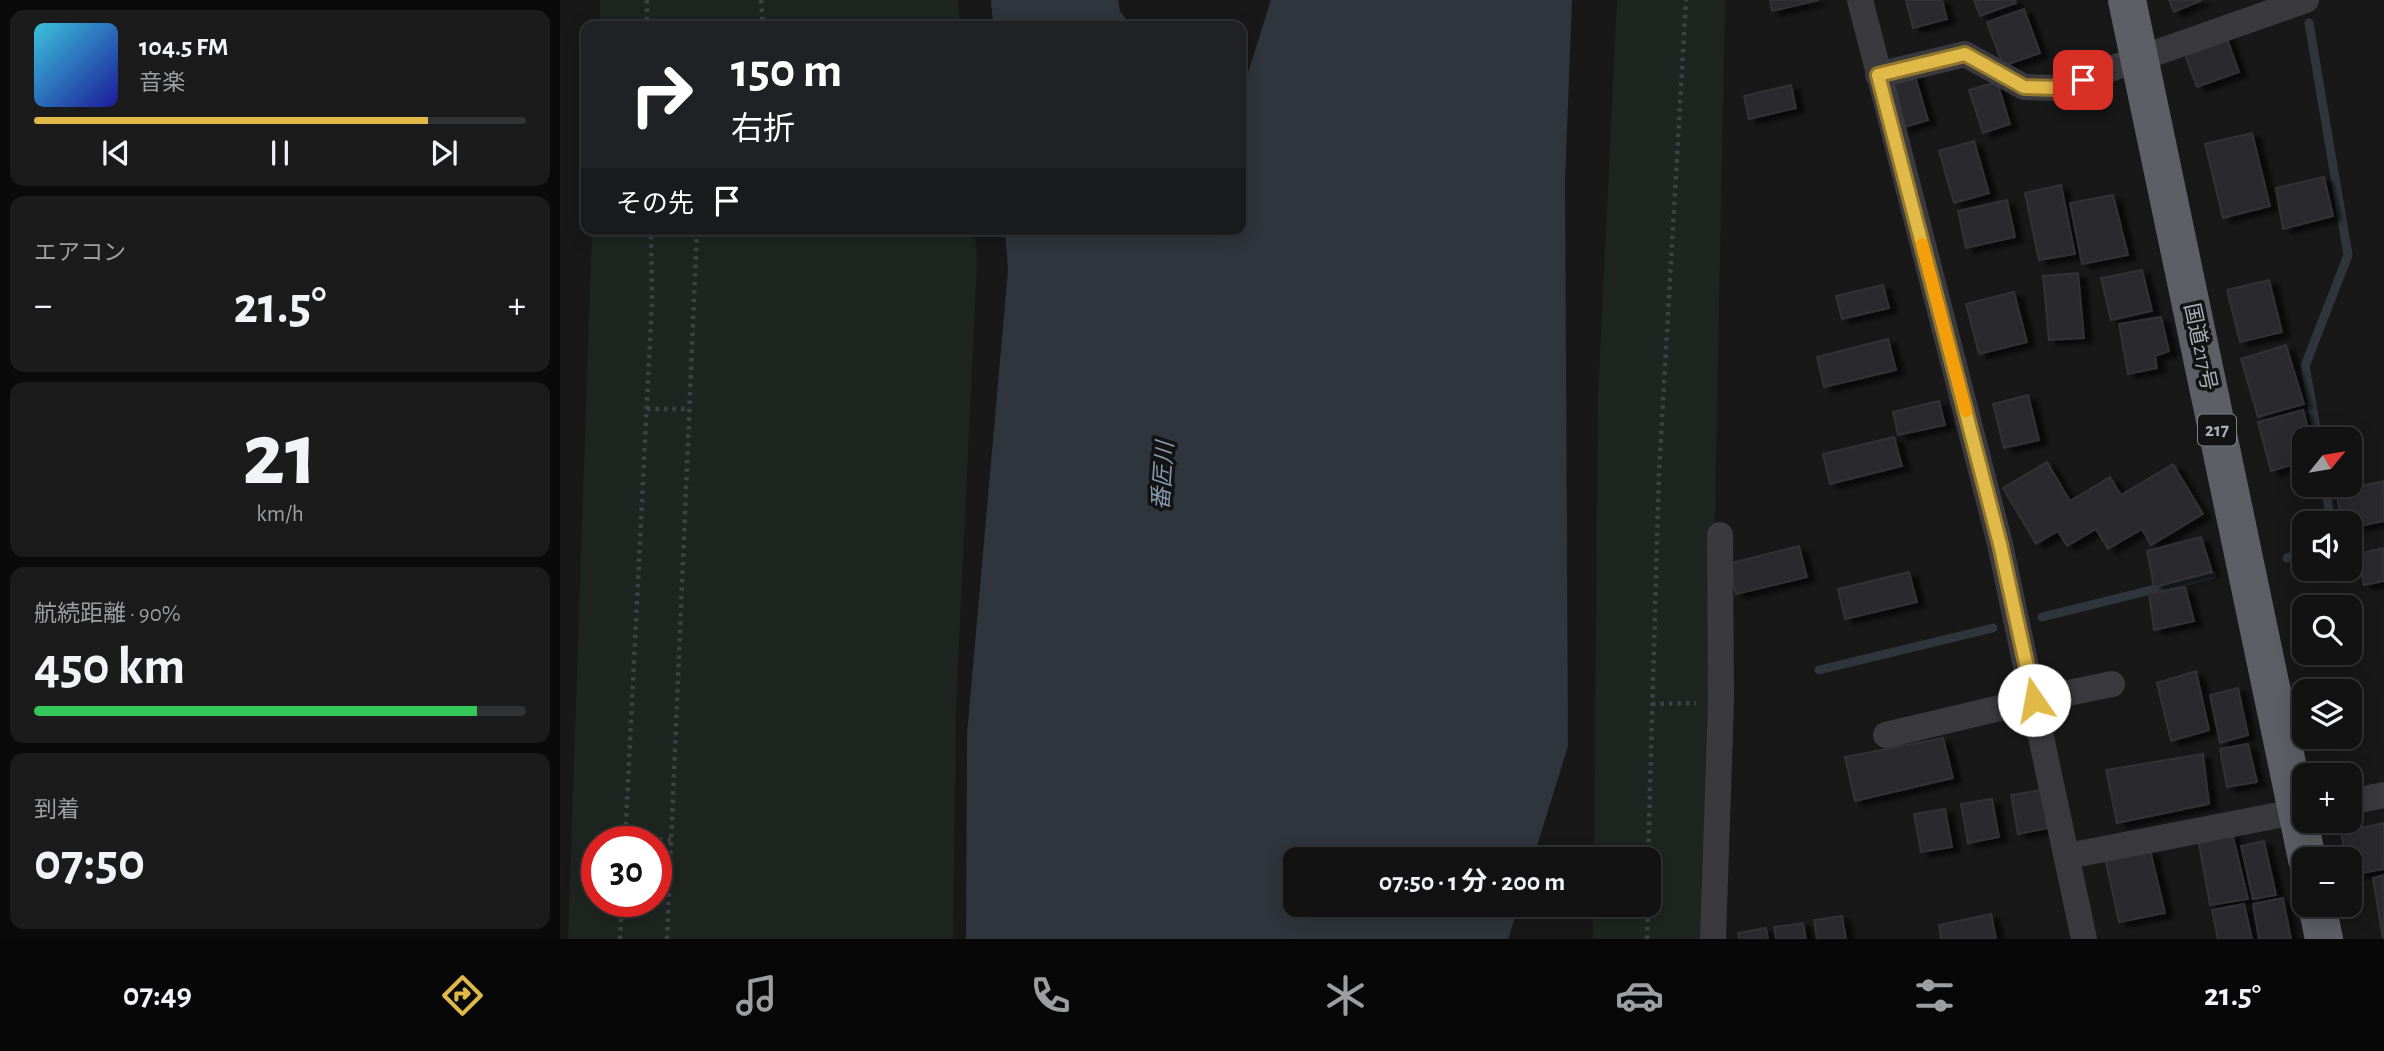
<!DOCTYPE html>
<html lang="ja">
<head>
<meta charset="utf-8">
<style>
  body { margin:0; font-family:"Alegreya Sans","Noto Sans JP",sans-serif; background:#1b1b1c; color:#f1f3f6; height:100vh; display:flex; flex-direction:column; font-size:26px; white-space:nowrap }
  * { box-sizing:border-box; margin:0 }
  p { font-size:23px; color:#9c9ea0 }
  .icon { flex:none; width:38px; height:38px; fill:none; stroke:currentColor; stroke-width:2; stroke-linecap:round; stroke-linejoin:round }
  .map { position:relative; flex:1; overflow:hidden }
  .drawer { display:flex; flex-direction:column; gap:10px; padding:10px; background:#0a0a0a; width:560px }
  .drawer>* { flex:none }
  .top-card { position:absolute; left:21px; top:21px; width:665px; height:214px; border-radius:14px; box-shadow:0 4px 18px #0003,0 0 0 2px #313233; background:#202124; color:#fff; overflow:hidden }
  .needle { width:46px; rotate:60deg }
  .controls { position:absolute; left:1732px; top:427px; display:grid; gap:14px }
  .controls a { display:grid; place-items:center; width:70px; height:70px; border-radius:14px; background:#121213; box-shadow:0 4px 18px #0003,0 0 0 2px #313233; font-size:35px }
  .speed { position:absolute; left:21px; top:826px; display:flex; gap:14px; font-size:35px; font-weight:700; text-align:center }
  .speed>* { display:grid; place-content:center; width:91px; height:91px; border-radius:50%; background:#121213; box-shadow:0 4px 18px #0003,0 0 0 2px #313233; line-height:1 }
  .speed .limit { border:10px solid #d22; background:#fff; color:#111 }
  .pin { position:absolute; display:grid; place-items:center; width:60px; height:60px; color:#fff; margin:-30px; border-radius:14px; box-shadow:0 4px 10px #0006 }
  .me { position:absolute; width:77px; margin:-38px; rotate:348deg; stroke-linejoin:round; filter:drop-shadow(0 0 5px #0008) }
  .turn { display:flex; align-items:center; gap:24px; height:147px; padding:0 35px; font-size:32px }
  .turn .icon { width:91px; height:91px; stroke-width:2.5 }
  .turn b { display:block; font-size:49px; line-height:60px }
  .then { display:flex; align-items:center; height:66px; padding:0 35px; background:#0003; gap:14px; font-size:26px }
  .big { font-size:52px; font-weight:700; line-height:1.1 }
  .drawer .widget { flex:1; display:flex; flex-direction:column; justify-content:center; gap:10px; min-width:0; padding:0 24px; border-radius:14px; background:#1b1b1c }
  .drawer .dial { align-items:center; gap:0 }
  .dial b { font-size:91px; line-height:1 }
  .song { display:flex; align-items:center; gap:21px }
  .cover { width:84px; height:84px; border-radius:10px; background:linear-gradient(135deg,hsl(190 70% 55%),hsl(240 70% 35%)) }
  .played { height:7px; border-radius:4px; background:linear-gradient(90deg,#e1b948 80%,#313233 80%) }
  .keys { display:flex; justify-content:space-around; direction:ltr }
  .heat { display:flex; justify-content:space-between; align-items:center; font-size:38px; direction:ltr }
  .charge { height:10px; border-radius:5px; background:linear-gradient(90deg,#34c759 90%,#313233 0) }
  .trip { position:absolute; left:723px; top:847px; width:378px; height:70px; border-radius:14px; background:#121213; box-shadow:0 4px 18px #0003,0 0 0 2px #313233; font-weight:700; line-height:70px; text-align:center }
  .tab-bar { display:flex; height:112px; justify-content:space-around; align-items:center; background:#070708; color:#9c9ea0 }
  .tab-bar .icon { width:49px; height:49px }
  .tab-bar .active { color:#e1b948 }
  .tab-bar b { font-size:32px; color:#f1f3f6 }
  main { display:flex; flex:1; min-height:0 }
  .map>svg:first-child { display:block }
</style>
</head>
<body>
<main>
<section class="drawer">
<div class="widget">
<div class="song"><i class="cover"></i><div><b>104.5 FM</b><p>音楽</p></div></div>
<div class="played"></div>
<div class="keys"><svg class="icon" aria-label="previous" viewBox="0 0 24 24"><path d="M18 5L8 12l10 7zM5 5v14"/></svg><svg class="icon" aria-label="pause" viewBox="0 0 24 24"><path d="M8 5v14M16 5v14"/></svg><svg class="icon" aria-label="next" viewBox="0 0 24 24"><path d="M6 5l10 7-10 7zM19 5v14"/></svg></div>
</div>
<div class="widget"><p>エアコン</p>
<div class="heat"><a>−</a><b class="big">21.5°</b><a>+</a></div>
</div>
<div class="widget dial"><b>21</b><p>km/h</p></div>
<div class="widget"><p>航続距離 · 90%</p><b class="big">450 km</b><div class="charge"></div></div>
<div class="widget"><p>到着</p><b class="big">07:50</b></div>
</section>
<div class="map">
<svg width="1824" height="939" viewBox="0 0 1824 939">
  <defs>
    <filter id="shadow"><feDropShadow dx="8" dy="4.5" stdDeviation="2" flood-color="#0009"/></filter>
  </defs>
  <rect width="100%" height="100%" fill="#181819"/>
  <g fill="#1e241f" fill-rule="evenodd">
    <path d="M40,0H398L400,26H39Z"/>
    <path d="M1057,0H1165L1155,514L1142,939H1033V905H1088V859H1034L1038,396Z"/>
    <path d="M32,229H415L417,263L396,706L393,939H8ZM37,842H96V901H37Z"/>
  </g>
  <g fill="#2f353c">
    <path d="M431,0H558L560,11L571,26H433Z"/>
    <path d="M711,0H1012L1005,181L1008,746L973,859H735V905H959L948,939H406L407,734L448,270L445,229H681V95Z"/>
  </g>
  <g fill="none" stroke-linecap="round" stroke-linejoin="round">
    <g stroke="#2f353c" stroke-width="9">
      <path d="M1749,23L1788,255L1745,366L1758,439"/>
      <path d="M1766,485L1770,523"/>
      <path d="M1727,558L1745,553"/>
      <path d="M1482,617L1652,575"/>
      <path d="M1259,670L1433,628"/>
    </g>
  </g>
  <g fill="#2b2b2d" stroke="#323235" stroke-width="2" filter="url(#shadow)">
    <path d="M1210,0H1259L1212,11Z"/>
    <path d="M1346,0H1382L1387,19L1353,28Z"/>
    <path d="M1414,0H1455L1456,3L1420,16Z"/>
    <path d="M1609,0H1642L1614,12Z"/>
    <path d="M1464,9L1480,53L1443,66L1427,22Z"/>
    <path d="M1666,36L1679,72L1637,87L1624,52Z"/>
    <path d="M1354,73L1368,120L1342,128L1328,81Z"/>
    <path d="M1437,82L1450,124L1423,133L1409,90Z"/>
    <path d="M1231,85L1236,108L1189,119L1184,96Z"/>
    <path d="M1692,133L1710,206L1663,218L1645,144Z"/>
    <path d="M1414,141L1429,193L1394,203L1379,151Z"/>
    <path d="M1764,177L1773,216L1723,229L1716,188Z"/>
    <path d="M1501,185L1515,254L1479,260L1465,193Z"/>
    <path d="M1553,195L1568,255L1522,264L1510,203Z"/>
    <path d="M1447,200L1455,237L1406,248L1398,211Z"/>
    <path d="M1582,270L1592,311L1551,320L1541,278Z"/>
    <path d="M1518,273L1524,338L1489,340L1483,276Z"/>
    <path d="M1709,280L1722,332L1680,342L1667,290Z"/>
    <path d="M1323,285L1329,308L1282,319L1276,296Z"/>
    <path d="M1454,292L1467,342L1419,354L1406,304Z"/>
    <path d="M1601,317L1609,351L1595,356L1597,368L1568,374L1559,324Z"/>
    <path d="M1328,339L1336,370L1264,387L1257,357Z"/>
    <path d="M1726,345L1744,404L1698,417L1681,359Z"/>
    <path d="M1468,395L1479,440L1444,448L1433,404Z"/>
    <path d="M1379,401L1385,425L1338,435L1333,412Z"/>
    <path d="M1743,410L1751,439H1745V461L1711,471L1698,422Z"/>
    <path d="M1334,437L1342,466L1270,484L1263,454Z"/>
    <path d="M1487,462L1510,501L1550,477L1561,495L1613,464L1643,514L1591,545L1582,529L1548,549L1536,529L1507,546L1498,531L1476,544L1443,488Z"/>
    <path d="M1824,481V521L1790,528V523H1782L1776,491Z"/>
    <path d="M1641,537L1652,572L1594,587L1587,551Z"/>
    <path d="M1239,546L1247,577L1176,594L1168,564Z"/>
    <path d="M1824,548V581L1804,585L1797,554Z"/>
    <path d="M1349,572L1357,602L1285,619L1278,589Z"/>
    <path d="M1625,587L1634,621L1594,630L1589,594Z"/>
    <path d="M1636,671L1649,730L1611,741L1597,683Z"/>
    <path d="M1678,688L1688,735L1660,743L1650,695Z"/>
    <path d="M1383,738L1393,778L1295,801L1285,757Z"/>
    <path d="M1688,744L1697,782L1667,787L1660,749Z"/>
    <path d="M1643,754L1649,804L1557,823L1546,770Z"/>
    <path d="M1481,790L1488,828L1458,834L1451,795Z"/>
    <path d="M1432,799L1439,837L1408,843L1401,804Z"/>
    <path d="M1385,809L1392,847L1361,852L1354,814Z"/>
    <path d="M1824,823V869L1790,875V859H1786L1781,832Z"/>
    <path d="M1672,833L1688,899L1650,905L1638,838Z"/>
    <path d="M1704,841L1716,895L1693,899L1681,846Z"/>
    <path d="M1590,850L1605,913L1559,922L1545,858Z"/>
    <path d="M1824,875V939H1823L1813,878Z"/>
    <path d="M1723,898L1731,939H1699L1693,904Z"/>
    <path d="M1684,904L1692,939H1658L1652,910Z"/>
    <path d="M1431,914L1436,939H1381L1379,925Z"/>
    <path d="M1282,916L1286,939H1257L1254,920Z"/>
    <path d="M1243,923L1246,939H1216L1214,927Z"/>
    <path d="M1206,928L1208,939H1179L1178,933Z"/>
  </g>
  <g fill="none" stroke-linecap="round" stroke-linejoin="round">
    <g stroke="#3f4045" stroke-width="4.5" stroke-dasharray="3.5 5" stroke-linecap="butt">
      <path d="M87,0V26"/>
      <path d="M201,0L203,26"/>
      <path d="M87,409H130"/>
      <path d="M1092,704L1136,703"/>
      <path d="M65,838L112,840"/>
      <path d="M65,842L92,301L91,229"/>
      <path d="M1088,859L1099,472L1126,0"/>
      <path d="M60,939L62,901"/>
      <path d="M107,939L137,229"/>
      <path d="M1087,939L1088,905"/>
    </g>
    <g stroke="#39393e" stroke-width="26">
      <path d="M1300,0L1440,544L1524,939"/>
      <path d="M1318,75L1405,54L1464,87L1496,88L1746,0"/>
      <path d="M1326,735L1474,700L1552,684"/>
      <path d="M1790,802L1824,795"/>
      <path d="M1508,856L1745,810"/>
      <path d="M1153,939L1161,703L1160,535"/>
    </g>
    <g stroke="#5d5e66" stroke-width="38">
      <path d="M1567,0L1747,859"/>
      <path d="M1757,905L1764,939"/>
    </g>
  </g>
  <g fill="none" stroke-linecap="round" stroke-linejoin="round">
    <defs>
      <path id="route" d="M1474,700L1440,544L1318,75L1405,54L1464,87L1496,88L1523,80"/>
    </defs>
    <use href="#route" stroke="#92782f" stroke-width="18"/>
    <use href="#route" stroke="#e1b948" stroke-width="12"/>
    <path stroke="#f59e0b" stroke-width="12" d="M1362,244L1406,411"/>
  </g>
  <g text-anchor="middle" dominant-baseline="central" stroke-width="7" stroke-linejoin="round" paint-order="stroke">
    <rect fill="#131314" stroke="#7d8087" stroke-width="2" x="1638" y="414.5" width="38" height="31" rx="5"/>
    <g font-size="19" font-weight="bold" fill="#abaeb8">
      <text x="1657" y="430">217</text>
    </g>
    <g font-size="21" fill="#abaeb8" stroke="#131314">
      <text transform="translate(1640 347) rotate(78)">国道217号</text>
    </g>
    <g font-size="23" font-style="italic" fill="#8599af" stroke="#131314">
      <text transform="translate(604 476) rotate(-86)">番匠川</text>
    </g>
  </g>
</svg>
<div class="controls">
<a><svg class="needle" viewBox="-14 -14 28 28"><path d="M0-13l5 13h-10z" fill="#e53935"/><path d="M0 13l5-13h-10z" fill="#9c9ea0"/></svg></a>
<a><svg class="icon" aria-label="sound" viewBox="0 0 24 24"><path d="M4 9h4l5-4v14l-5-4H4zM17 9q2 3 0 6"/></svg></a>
<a><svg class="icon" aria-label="search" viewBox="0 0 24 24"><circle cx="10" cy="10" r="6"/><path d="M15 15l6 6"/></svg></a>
<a><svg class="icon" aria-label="layers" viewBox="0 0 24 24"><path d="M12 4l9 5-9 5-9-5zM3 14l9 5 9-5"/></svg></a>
<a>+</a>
<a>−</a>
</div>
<div class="speed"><div class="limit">30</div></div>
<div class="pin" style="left:1523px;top:80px;background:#d93025"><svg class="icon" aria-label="arrive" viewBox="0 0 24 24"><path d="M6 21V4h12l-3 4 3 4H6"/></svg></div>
<svg class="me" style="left:1474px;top:700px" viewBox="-20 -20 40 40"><circle r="19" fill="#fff"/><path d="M0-13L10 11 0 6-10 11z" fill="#e1b948"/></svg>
<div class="trip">07:50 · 1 分 · 200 m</div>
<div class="top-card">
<div class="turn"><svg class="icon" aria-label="right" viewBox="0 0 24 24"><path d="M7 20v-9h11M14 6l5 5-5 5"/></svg><div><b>150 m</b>右折</div></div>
<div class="then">その先<svg class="icon" aria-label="arrive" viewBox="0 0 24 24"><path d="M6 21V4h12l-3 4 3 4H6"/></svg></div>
</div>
</div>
</main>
<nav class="tab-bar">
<b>07:49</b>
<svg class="icon active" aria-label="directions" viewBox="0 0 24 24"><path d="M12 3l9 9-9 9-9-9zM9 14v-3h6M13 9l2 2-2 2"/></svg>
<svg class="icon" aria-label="music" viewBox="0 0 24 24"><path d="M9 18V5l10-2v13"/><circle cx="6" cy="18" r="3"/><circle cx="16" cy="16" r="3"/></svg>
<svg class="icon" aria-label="phone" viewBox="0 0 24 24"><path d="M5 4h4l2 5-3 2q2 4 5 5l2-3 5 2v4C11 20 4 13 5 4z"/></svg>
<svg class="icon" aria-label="climate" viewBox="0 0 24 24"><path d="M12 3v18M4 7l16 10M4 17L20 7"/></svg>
<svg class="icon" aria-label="car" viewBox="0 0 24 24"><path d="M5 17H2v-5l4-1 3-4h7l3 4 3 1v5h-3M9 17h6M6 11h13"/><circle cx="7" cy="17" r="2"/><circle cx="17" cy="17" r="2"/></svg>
<svg class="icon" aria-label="filters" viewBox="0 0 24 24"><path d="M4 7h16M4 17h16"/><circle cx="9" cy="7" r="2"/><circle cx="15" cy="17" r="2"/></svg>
<b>21.5°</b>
</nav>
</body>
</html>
